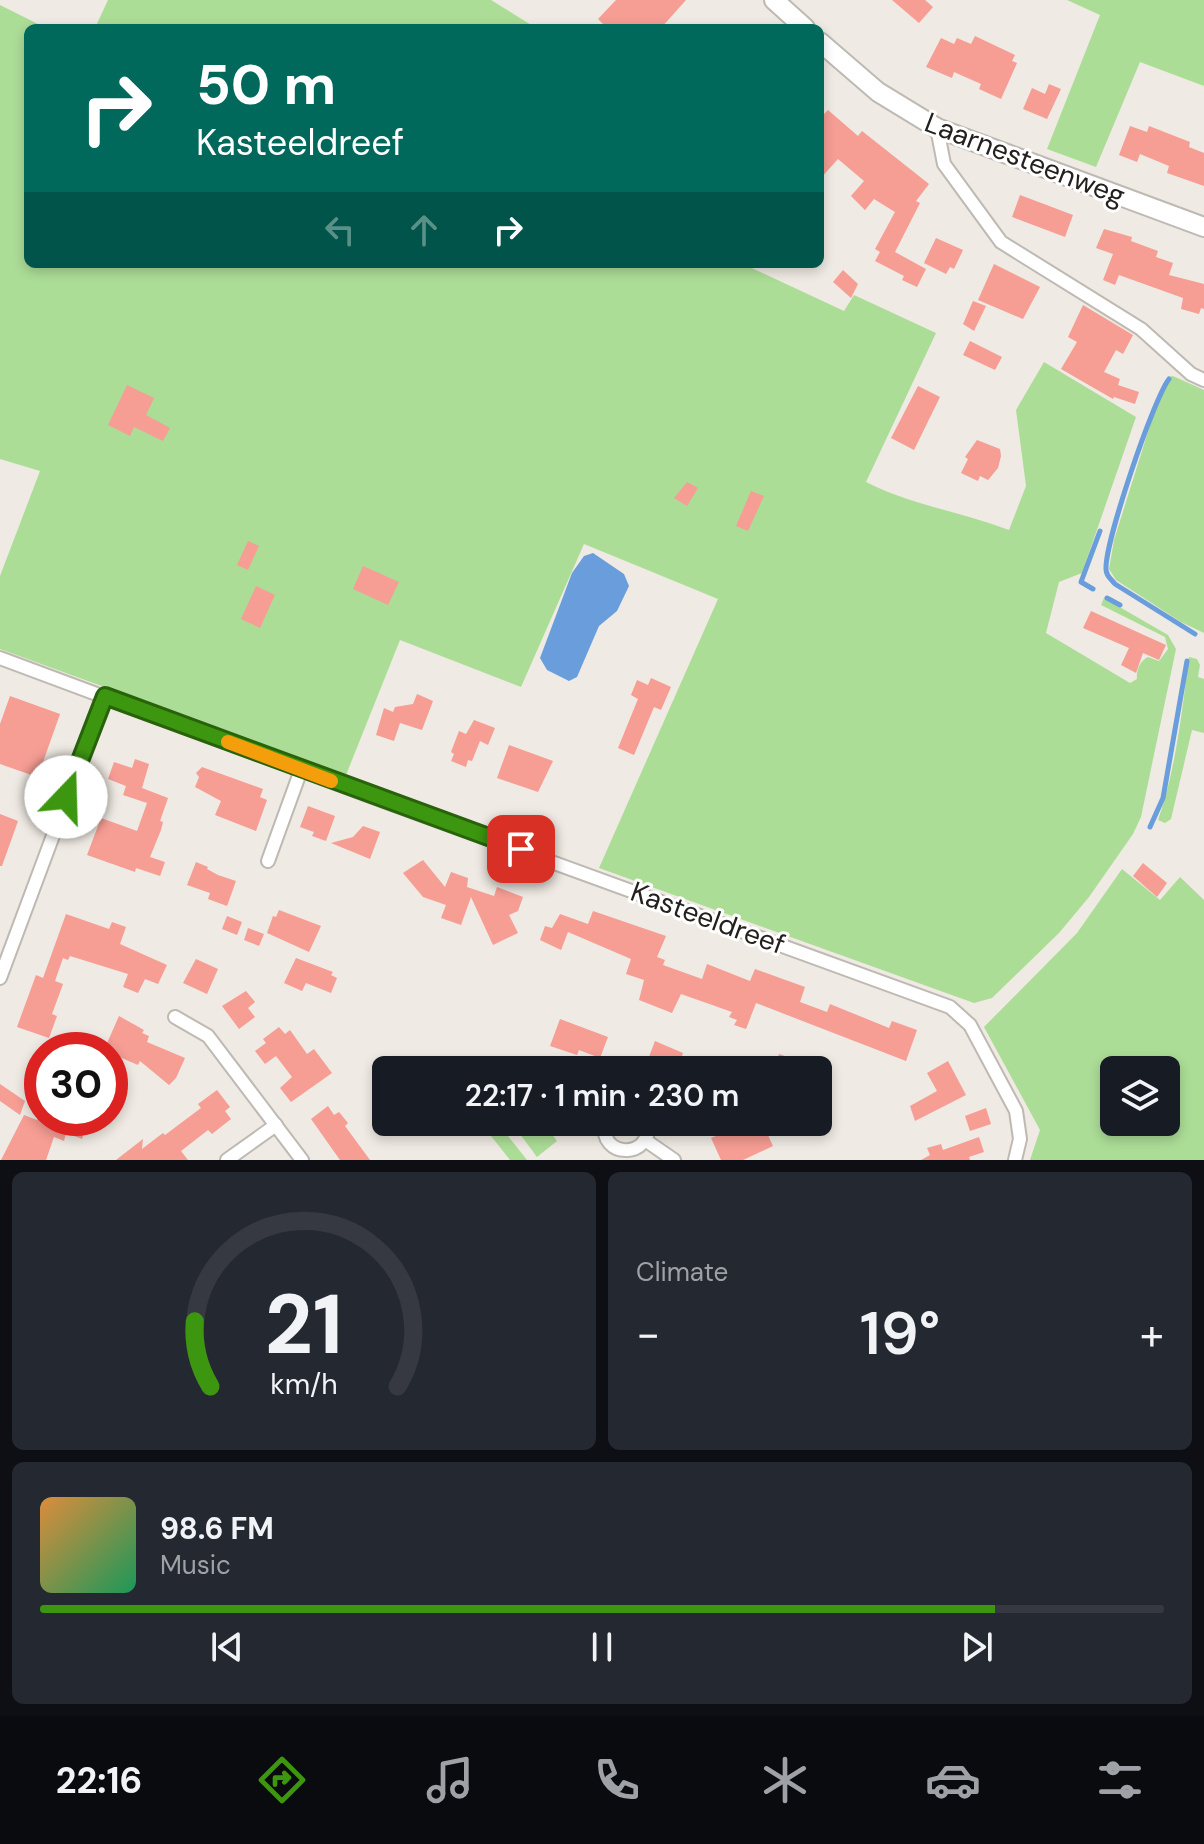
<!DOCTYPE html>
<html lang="en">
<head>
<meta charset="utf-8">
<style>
  body { margin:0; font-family:"DM Sans",sans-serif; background:#242831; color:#f1f3f6; height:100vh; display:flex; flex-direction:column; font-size:30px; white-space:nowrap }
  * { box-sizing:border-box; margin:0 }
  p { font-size:26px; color:#9ea1a6 }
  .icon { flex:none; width:44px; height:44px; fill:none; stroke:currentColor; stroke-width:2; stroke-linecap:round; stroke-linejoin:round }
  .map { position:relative; height:1160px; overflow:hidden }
  .details { display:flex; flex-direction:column; gap:12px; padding:12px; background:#0d0f14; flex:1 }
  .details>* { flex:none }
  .hud { position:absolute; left:24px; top:24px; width:800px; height:244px; border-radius:12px; box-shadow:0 4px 12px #0003; background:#00695c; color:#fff; overflow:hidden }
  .fabs { position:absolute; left:1100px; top:1056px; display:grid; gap:16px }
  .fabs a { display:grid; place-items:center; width:80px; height:80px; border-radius:12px; background:#171b24; box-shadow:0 4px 12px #0003; font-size:40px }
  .speed { position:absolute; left:24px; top:1032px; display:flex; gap:16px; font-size:40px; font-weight:700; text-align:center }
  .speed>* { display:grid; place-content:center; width:104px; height:104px; border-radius:50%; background:#171b24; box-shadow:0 4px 12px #0003; line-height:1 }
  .speed .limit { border:12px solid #d22; background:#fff; color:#111 }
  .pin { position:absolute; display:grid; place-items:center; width:68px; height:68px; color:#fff; margin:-34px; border-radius:16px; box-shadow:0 4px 12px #0006 }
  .me { position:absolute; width:88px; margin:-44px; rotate:21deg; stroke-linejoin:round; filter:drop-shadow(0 0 6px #0008) }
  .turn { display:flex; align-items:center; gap:28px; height:168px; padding:0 40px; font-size:36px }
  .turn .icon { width:104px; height:104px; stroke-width:2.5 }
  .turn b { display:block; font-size:56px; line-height:68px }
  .lanes { display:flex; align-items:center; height:76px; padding:0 40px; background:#0003; justify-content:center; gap:40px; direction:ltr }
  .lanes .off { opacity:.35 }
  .big { font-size:60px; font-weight:600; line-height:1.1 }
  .details .card { flex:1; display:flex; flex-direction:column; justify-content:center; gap:12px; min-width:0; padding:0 28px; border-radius:12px; background:#242831 }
  .details .dial { align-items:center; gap:0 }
  .dial svg { height:208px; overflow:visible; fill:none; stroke:#363941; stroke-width:7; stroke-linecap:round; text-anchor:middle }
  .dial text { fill:#f1f3f6; stroke:none }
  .song { display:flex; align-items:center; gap:24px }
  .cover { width:96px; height:96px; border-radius:12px; background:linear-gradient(135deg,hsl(30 70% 55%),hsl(150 70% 35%)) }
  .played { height:8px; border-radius:4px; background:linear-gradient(90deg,#3d960f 85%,#363941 85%) }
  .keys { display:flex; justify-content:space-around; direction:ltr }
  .heat { display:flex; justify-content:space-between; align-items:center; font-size:44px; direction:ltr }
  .details .tiles { flex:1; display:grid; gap:12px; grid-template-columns:1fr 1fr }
  .card:last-child { grid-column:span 2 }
  .trip { position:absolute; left:372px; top:1056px; width:460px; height:80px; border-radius:12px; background:#171b24; box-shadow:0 4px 12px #0003; font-weight:600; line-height:80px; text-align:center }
  .tabs { display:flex; height:128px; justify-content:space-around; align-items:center; background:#090b0e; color:#9ea1a6 }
  .tabs .icon { width:56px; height:56px }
  .tabs .selected { color:#3d960f }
  .tabs b { font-size:36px; color:#f1f3f6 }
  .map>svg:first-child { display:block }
</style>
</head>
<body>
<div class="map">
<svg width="1204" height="1160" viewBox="0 0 1204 1160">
  <rect width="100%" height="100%" fill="#efeae3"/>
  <g fill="#acdd97" fill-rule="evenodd">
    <path d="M108,0H491L536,28H95Z"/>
    <path d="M1067,0H1204V86L1140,62L1096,167L1047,149L1100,15Z"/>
    <path d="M0,5L46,28H28V264H743L844,311L854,295L936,333L866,482C911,505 962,512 1009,530L1026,486L1016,410L1044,362L1136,417L1082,573L1059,582L1046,633L1130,683L1137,679C1136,670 1140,661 1148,657L1159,661L1168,649L1165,637L1101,605L1104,598L1168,635L1176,649L1141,817L1133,834L1089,897L1059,933L992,998L974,1003L599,868L718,599L584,544L521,687L400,640L346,775L0,649V576L40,471L0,459Z"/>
    <path d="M1173,376L1204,390V633L1181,622L1116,580L1109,569L1114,540L1163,384L1168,377Z"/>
    <path d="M1189,657L1197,659L1200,665L1198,677L1204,679V733L1192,730L1171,819L1165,823L1158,820C1176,769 1182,711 1189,657Z"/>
    <path d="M1122,869L1160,900L1180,877L1204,900V1160H1030L1040,1130L984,1027L1077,933ZM1166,1070V1122H1114V1070Z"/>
    <path d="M480,1122H497L527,1160H510Z"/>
    <path d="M511,1122H543L557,1141L537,1157Z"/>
  </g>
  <path fill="#699ddb" d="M593,553L624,574L629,586L617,611L599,626L577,677L569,681L547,670L540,658L572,573L584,556Z"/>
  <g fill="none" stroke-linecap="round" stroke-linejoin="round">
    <g stroke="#699ddb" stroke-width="5">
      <path d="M1169,379C1153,400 1105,542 1106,569C1106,576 1111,579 1115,584L1195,634"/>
      <path d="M1093,589L1081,582L1100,531"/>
      <path d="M1107,598L1120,605"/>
      <path d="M1150,827L1163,798L1187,661"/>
    </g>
  </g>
  <g fill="#f69d94">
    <path d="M616,0H686L661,28H607L598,19Z"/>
    <path d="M892,0H925L933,7L919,23Z"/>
    <path d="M975,36L1015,55L1012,61L1017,63L1001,99L979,89L981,84L954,72L952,78L926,67L941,38L954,44L957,38L971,44Z"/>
    <path d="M1049,84L1061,89L1047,119L1023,109L1032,88L1045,94Z"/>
    <path d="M828,110L858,136L862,131L929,184L916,201L920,203L895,252L926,269L917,287L902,280L904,276L875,261L880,252L875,249L895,212L874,199L865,210L851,196L864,181L838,159L820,179V118Z"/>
    <path d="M1130,126L1147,132L1149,126L1190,142L1189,147L1204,153V186L1167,173L1169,166L1140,154L1137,162L1119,155Z"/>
    <path d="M1020,195L1073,215L1065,237L1012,217Z"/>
    <path d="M1104,229L1132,237L1131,241L1158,251L1156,257L1173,263L1169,275L1204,284V309L1201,308L1199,314L1181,309L1183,298L1119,275L1115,285L1103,280L1113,254L1096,248Z"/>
    <path d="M936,238L963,250L954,269L950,267L946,274L924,263Z"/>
    <path d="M994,264L1040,287L1023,319L978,300Z"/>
    <path d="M843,270L858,284L851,298L833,282Z"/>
    <path d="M973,301L986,306L974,331L963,324Z"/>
    <path d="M1083,305L1133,335L1123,354L1116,350L1104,372L1120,379L1118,385L1139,392L1135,404L1114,397L1113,399L1061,369L1077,342L1068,337Z"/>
    <path d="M970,341L1002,357L995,370L963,355Z"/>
    <path d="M127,385L154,398L146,415L170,428L163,441L134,427L130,436L108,425Z"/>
    <path d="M918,386L940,397L914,450L891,438Z"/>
    <path d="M977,440L1000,449L1001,456L998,468L988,480L980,476L978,481L961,473L968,459L965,457Z"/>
    <path d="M687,482L698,488L687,506L674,498Z"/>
    <path d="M751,491L764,496L748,531L736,526Z"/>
    <path d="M248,541L259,546L248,570L237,565Z"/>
    <path d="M363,566L399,582L388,605L353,589Z"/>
    <path d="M256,586L275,595L260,628L241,619Z"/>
    <path d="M1091,611L1166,645L1159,660L1143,653L1136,673L1121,665L1129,648L1083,628Z"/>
    <path d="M651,678L671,687L661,710L654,707L634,755L618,748L638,699L631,695L637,680L648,685Z"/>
    <path d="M417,694L433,701L422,730L400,723L394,741L376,735L384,708L393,712L395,707L413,704Z"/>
    <path d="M10,696L60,714L43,762L52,765L47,778L38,775L37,777L0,764V724Z"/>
    <path d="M474,720L495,728L488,745L480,741L472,761L468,760L466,767L451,761L454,754L451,752L459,731L466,734Z"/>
    <path d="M509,745L553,761L538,792L497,778Z"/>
    <path d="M135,759L149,764L142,788L168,798L160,821L163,822L161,830L150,857L165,862L160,876L136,868L135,872L87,855L101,818L137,831L147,803L123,795L126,786L108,779L114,762L132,768Z"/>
    <path d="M202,767L263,789L260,797L267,800L256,831L215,815L221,801L195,787L199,777L196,773Z"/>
    <path d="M308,806L335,816L326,841L312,836L314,832L300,827Z"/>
    <path d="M0,814L18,821L2,866H0Z"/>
    <path d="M363,826L380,832L370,859L331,843L353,837Z"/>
    <path d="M423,860L445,887L451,872L468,878L467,887L494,896L497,887L523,897L518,911L509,915L518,933L493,945L471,897L461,925L441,918L446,905L423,897L403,873Z"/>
    <path d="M196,862L208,867L207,869L218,875L236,881L227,906L208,899L210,893L187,885Z"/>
    <path d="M1143,863L1167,883L1157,897L1133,876Z"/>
    <path d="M279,910L321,926L309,952L267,933L273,916L276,917Z"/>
    <path d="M593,911L666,936L657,957L665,960L663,965L702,979L707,964L750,981L755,969L805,987L800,1002L827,1012L830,1004L889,1028L892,1021L917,1030L906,1061L756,1003L746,1029L734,1025L737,1020L729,1017L732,1012L681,994L672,1013L639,1000L644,980L626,974L631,959L568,932L561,950L540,940L545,926L552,928L560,914L588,924Z"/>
    <path d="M66,914L109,929L112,922L126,927L120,944L167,965L158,984L145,979L138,993L123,987L128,974L70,956L68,960L63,958L55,981L63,984L52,1014L57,1016L49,1038L17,1027L36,975L43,978Z"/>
    <path d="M227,916L242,922L237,935L222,929Z"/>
    <path d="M248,928L264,934L259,946L244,940Z"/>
    <path d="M296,958L333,972L331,975L337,978L331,993L306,983L302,991L284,983Z"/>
    <path d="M196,959L218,969L207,994L183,983Z"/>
    <path d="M246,991L255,1002L248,1008L255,1017L239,1029L222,1006Z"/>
    <path d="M119,1016L144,1030L142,1033L149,1036L147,1042L185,1058L176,1078L169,1085L140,1061L138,1065L110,1053V1050H104Z"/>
    <path d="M560,1019L608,1037L600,1058L579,1050L577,1055L550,1046Z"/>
    <path d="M279,1027L285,1034L290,1030L307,1054L314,1049L332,1073L291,1102L280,1088L292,1077L276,1056L265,1064L255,1051L266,1043L263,1039Z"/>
    <path d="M655,1041L683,1053L678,1068L669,1064L667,1070H644Z"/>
    <path d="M779,1054L796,1060L793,1070H773Z"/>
    <path d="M948,1061L966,1095L915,1121L910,1106L937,1091L927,1073Z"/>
    <path d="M0,1084L25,1101L20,1115L0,1101Z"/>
    <path d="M217,1090L230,1107L225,1111L231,1119L212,1134L208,1130L181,1151L188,1160H116L143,1139L142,1149L163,1133L165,1135L201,1108L198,1104Z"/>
    <path d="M328,1106L334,1115L339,1112L348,1123L345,1126L370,1160H340L311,1119Z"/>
    <path d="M986,1108L991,1124L970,1131L965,1116Z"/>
    <path d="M24,1115L37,1120L38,1118H89L82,1139L66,1133L64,1141L54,1137L46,1160H1Z"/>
    <path d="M741,1122H762L773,1146L743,1160H721L711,1138L742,1125Z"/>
    <path d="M979,1137L984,1152L969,1157L970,1160H921L930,1155L927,1148L941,1144L943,1150Z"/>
  </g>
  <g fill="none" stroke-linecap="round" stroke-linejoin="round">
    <defs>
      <g id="street">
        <path d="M937,128L944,164L1001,242L1141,329L1191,374L1204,380"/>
        <path d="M0,658L381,800L950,1007L970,1025L1016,1111L1020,1139L1015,1160"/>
        <path d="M268,861L301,770"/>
        <path d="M0,978L105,696"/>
        <path d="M175,1017L208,1036L302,1160"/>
        <path d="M605,1122C598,1159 653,1160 648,1122"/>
        <path d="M645,1140L674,1160"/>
        <path d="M227,1160L276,1125"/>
      </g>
      <g id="secondary">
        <path d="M774,0L805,28"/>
        <path d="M820,42L878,92L937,128L1204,227"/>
      </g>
    </defs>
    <use href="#street" stroke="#beb9b2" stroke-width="16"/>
    <use href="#secondary" stroke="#beb9b2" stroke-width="22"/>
    <use href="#street" stroke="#fff" stroke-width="12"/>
    <use href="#secondary" stroke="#fff" stroke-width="18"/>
  </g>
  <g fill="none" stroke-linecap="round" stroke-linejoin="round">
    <defs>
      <path id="route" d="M66,797L105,696L521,849"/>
    </defs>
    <use href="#route" stroke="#28620a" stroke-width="20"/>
    <use href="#route" stroke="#3d960f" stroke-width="14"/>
    <path stroke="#f59e0b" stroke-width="14" d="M228,742L331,781"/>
  </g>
  <g text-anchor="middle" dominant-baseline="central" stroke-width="6" stroke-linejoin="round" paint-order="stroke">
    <g font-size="28" fill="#23201e" stroke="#fff">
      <text transform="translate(1025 159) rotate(21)">Laarnesteenweg</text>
      <text transform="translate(708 918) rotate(20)">Kasteeldreef</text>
    </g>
  </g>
</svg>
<div class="fabs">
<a><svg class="icon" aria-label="layers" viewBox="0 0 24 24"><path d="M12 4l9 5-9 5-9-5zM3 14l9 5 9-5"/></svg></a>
</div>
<div class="speed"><div class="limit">30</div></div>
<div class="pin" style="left:521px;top:849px;background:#d93025"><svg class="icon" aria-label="arrive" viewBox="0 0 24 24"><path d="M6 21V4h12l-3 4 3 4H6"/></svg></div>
<svg class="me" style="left:66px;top:797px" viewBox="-20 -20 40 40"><circle r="19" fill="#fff"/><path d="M0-13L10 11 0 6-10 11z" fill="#3d960f"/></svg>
<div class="trip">22:17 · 1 min · 230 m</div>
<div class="hud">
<div class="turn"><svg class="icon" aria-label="right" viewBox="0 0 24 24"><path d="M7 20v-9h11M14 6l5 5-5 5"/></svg><div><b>50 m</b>Kasteeldreef</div></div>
<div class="lanes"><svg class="icon off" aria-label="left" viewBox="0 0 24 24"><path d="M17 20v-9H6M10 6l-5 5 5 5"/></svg><svg class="icon off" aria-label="ahead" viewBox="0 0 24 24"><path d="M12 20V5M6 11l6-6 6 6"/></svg><svg class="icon" aria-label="right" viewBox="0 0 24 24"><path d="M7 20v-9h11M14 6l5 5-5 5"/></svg></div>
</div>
</div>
<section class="details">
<div class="tiles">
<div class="card dial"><svg viewBox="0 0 100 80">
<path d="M14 69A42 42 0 1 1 86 69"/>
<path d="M14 69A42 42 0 0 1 8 44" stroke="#3d960f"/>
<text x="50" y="56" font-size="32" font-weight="700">21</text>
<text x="50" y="72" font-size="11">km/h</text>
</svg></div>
<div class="card"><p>Climate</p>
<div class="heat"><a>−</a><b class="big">19°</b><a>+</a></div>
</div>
<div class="card">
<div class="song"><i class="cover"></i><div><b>98.6 FM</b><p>Music</p></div></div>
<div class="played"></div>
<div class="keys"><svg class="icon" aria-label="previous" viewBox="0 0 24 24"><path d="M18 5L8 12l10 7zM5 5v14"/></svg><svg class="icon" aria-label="pause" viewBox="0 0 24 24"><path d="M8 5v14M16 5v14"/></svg><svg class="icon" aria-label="next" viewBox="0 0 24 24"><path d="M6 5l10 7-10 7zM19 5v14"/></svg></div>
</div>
</div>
</section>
<nav class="tabs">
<b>22:16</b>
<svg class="icon selected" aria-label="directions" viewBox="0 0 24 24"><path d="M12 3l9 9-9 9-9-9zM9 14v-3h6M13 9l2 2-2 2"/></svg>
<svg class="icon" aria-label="music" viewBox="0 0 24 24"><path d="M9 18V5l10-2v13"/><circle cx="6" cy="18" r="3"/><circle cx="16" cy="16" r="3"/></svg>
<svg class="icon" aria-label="phone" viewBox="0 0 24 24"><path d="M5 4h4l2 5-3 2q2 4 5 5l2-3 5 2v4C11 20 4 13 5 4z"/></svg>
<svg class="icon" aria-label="climate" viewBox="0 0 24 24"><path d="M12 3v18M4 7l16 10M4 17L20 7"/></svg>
<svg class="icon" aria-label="car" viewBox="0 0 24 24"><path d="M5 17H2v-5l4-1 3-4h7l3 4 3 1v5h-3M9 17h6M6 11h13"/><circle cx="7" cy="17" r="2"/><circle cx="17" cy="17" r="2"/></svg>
<svg class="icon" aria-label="filters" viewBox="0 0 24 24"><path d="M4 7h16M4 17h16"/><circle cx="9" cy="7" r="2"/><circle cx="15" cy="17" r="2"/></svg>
</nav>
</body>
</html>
